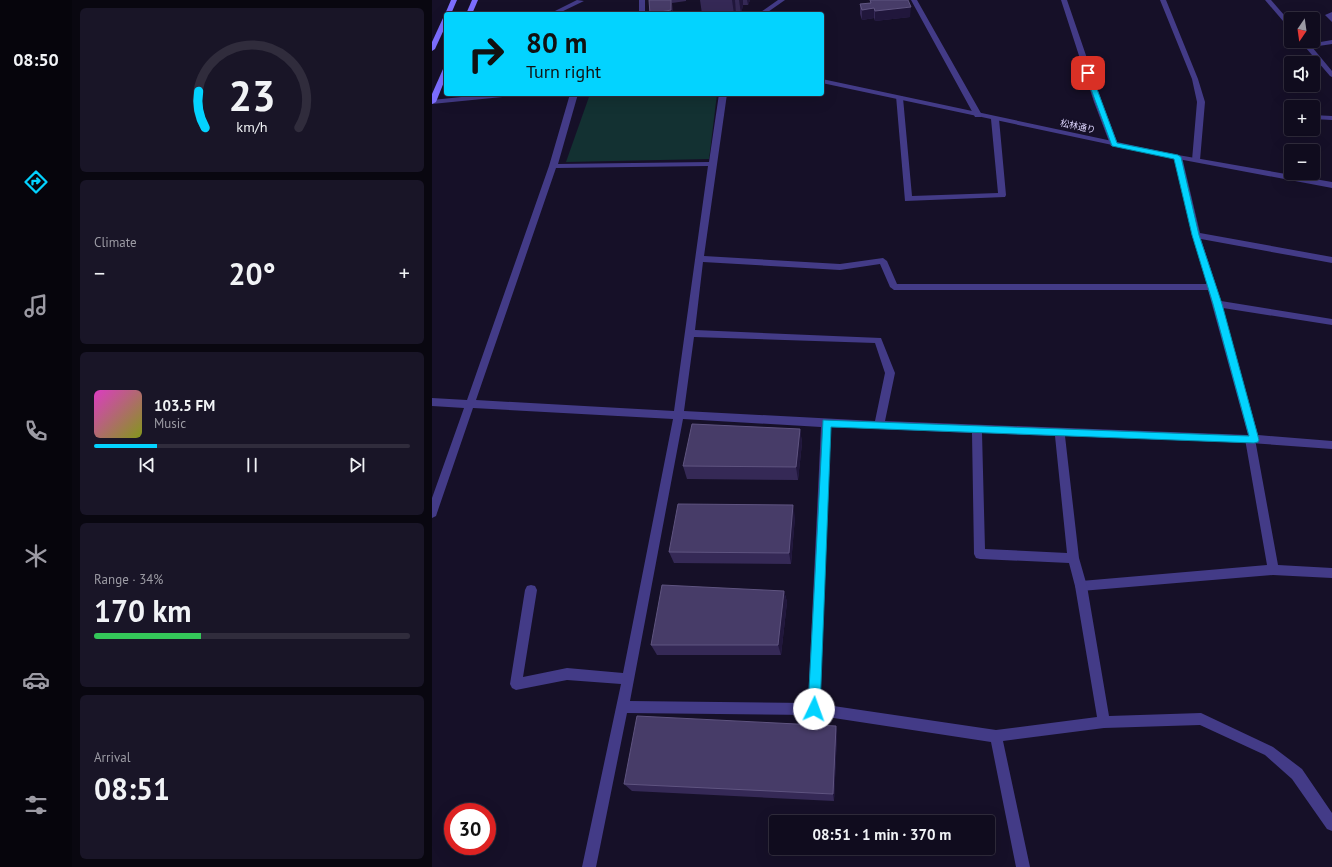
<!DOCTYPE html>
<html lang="en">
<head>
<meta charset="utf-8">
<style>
  body { margin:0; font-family:"PT Sans","Noto Sans JP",sans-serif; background:#191527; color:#f1f3f6; height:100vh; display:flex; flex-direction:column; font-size:15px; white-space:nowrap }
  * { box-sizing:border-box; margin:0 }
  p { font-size:13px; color:#9c9ba4 }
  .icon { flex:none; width:22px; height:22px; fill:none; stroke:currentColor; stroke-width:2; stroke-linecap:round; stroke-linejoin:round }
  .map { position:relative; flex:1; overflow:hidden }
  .panel { display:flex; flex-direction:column; gap:8px; padding:8px; background:#090710; width:360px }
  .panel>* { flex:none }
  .hud { position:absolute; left:12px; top:12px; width:380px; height:84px; border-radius:4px; box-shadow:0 4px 16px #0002,0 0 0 1px #302c3c; background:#03d3ff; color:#111; overflow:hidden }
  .needle { width:26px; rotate:193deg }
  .fabs { position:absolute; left:852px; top:12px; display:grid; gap:8px }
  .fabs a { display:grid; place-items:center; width:36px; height:36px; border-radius:4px; background:#100c1e; box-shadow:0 4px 16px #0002,0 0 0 1px #302c3c; font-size:20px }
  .speed { position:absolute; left:12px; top:803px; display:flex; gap:8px; font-size:20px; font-weight:700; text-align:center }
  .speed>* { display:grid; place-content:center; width:52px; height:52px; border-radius:50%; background:#100c1e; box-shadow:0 4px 16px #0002,0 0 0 1px #302c3c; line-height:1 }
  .speed .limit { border:6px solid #d22; background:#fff; color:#111 }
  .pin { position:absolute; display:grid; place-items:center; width:34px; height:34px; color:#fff; margin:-17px; border-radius:8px; box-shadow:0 2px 6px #0006 }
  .me { position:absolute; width:44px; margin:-22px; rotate:3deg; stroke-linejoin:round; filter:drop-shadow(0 0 3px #0008) }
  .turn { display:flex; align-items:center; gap:14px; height:84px; padding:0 16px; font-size:18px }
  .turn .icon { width:52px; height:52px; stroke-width:2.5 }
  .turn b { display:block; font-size:28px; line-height:34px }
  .big { font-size:30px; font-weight:700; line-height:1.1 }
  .panel .card { flex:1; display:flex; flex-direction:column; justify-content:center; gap:6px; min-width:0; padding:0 14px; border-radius:6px; background:#191527 }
  .panel .dial { align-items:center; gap:0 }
  .dial svg { height:104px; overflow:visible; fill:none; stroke:#302c3c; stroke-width:7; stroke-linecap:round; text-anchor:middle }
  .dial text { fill:#f1f3f6; stroke:none }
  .song { display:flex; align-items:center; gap:12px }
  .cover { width:48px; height:48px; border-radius:6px; background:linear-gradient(135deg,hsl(310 70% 55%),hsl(70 70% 35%)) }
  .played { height:4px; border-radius:2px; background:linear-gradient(90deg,#03d3ff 20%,#302c3c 20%) }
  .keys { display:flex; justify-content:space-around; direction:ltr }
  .heat { display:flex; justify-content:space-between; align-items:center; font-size:22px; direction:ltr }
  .charge { height:6px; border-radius:3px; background:linear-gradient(90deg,#34c759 34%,#302c3c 0) }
  .trip { position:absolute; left:337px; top:815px; width:226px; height:40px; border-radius:4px; background:#100c1e; box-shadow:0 4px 16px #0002,0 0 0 1px #302c3c; font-weight:700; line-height:40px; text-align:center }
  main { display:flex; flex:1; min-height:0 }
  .tab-bar { display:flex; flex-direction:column; width:72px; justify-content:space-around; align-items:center; background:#06050c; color:#9c9ba4 }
  .tab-bar .icon { width:28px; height:28px }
  .tab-bar .selected { color:#03d3ff }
  .tab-bar b { font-size:18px; color:#f1f3f6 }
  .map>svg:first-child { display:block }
</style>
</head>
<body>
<main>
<nav class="tab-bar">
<b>08:50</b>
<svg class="icon selected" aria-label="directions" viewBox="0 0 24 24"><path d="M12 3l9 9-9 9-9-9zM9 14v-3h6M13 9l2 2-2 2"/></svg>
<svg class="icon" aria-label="music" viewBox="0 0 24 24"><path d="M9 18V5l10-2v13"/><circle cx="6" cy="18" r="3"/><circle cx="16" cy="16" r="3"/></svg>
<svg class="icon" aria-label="phone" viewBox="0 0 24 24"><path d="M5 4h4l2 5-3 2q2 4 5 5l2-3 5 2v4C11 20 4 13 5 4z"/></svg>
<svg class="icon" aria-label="climate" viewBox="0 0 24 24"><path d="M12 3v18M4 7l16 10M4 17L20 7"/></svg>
<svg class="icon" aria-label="car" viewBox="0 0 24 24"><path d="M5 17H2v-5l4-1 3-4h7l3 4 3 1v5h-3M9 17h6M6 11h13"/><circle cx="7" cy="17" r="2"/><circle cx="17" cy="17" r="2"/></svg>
<svg class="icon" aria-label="filters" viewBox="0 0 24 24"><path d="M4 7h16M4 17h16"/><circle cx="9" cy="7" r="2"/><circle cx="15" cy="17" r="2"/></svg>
</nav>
<section class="panel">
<div class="card dial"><svg viewBox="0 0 100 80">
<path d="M14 69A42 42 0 1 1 86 69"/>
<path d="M14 69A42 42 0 0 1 9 41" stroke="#03d3ff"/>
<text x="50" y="56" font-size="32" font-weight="700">23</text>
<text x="50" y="72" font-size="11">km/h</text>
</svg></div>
<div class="card"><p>Climate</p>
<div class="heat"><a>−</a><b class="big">20°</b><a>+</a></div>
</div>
<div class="card">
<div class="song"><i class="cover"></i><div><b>103.5 FM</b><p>Music</p></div></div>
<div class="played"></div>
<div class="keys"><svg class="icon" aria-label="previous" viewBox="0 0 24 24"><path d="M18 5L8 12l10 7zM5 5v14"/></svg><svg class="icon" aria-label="pause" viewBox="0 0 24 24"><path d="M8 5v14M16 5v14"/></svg><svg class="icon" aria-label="next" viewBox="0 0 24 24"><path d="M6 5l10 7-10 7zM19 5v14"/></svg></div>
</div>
<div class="card"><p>Range · 34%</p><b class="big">170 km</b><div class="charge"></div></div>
<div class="card"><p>Arrival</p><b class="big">08:51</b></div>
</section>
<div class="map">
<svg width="900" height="867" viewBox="0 0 900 867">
  <rect width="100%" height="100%" fill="#161028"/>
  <path fill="#133132" d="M158,94H285L277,159L134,162Z"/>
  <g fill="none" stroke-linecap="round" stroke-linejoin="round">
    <g fill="#433b87" fill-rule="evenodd">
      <path d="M464,96H470L471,98L480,196L566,193L559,119L563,117L567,119L574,195L573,197L473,201Z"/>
      <rect x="854" y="114" width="5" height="4"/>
      <path d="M881,115L900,116V120L881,119Z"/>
      <path d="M818,435L822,436L823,439L846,565L900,568V578L841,575L649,591L645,590L643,586L645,582L649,581L835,565L813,439L814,436Z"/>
    </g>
    <g fill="#433b87" fill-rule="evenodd">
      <path d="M145,0L152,1L125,14H117Z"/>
      <rect x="207" y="0" width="6" height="14"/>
      <path d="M346,0H353L333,14H326Z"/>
      <path d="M479,0H485L550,115L549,117H543L542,115Z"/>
      <path d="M629,0H635L670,102L686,144L685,146H679L678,144L662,102Z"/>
      <path d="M728,0H734L766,79L773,102L768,160L764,162L760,160L765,102L760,79Z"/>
      <path d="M833,0H839L859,23V29L857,28Z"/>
      <path d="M900,12V22L893,15Z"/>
      <path d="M900,40V44L880,47L900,71V77L898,76L868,41H875L877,44Z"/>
      <path d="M138,94H146L126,164L277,162L287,94H295L272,256L408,264L451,258L455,261L465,284H775L760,235L742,157L746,155L750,157L768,233L900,257V263L769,239L789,301L900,319V325L791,308L826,435L900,441V449L818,443L633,436L647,558L655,586L677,716L769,713L841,747L870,769L900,813V831L895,829L860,779L833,755L768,725L672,728L571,741L598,867H584L559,742L382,715L195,713L164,867H150L189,684L135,680L84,690L80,688L78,684L93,590L95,586L99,585L103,586L105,590L91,677L135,668L191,673L241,419L41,408L5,513L4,516L0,518V498L32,408L0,406V398L35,400L117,166ZM276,166L242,411L44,400L124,168ZM271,262L408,270L448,264L458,287L462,290H776L816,435L453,421L463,373L449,338L263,330ZM262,337L443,343L453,373L443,421L252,411ZM251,419L389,427L376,703L198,701ZM399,427L540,433L542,554L544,558L548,559L637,563L643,586L665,717L564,730L388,704ZM550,433L623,436L635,553L553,549Z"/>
    </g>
    <g fill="#433b87" fill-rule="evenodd">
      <path d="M390,79L746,155L900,182V188L746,159L390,83Z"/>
      <path d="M59,94H85L81,96L0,104V100Z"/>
    </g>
    <g fill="#7d6eff" fill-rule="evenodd">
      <path d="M19,0H25L19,14H14V15L13,14Z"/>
      <path d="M40,0H46L40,14H34Z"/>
      <path d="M14,16V25L3,49L0,51V42L11,18Z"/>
      <path d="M14,67V77L4,102L0,104V94L11,69Z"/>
    </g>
  </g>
  <g fill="#352956">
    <path d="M217,0H254V1L240,3L241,14H218Z"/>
    <path d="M268,0H318L316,5H311L309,14H270Z"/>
    <path d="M438,0L478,17L443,21L442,18L430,20L428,14V4L438,3Z"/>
    <path d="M368,429L370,443L366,480L255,479L251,466Z"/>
    <path d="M363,517L359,564L242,563L237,552Z"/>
    <path d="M352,591L355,602L349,655H225L219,645Z"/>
    <path d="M404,726L405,734L402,801L200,791L192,784Z"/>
  </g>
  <g fill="#21173c">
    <path d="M239,0L241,14H218Z"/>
    <path d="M300,0H303L304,14H302Z"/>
    <path d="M307,0H311V5L309,14Z"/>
    <path d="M315,0H318L316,5Z"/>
    <path d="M479,7L478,17L443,21V11Z"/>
    <path d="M442,8V18L430,20V10Z"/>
    <path d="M368,429L370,443L366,480L364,467Z"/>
    <path d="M361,505L363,517L359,564L357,553Z"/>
    <path d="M352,591L355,602L349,655L346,645Z"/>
    <path d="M404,726L405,734L402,801L401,794Z"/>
  </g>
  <g fill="#473c68" stroke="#5f5480">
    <path d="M217,0H239V10L218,14Z"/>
    <path d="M438,0H476L479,7L443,11L442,8L430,10L428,4L439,3Z"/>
    <path d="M260,424L368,429L364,467L251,466Z"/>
    <path d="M246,504L361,505L357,553L237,552Z"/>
    <path d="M230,585L352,591L346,645H219Z"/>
    <path d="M205,716L404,726L401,794L192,784Z"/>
  </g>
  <path fill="#03d3ff" stroke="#0289a6" d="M656,71L659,73L685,143L746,155L749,157L767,235L790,304L827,440L826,442L822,443L399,427L388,709L386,713L382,715L378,713L376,709L391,420L817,436L781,304L760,235L742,159L680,146L653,73Z"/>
  <g text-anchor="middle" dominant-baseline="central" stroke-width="4" stroke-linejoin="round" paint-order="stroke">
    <g font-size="9" fill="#dfd7ff" stroke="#161028">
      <text transform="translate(646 126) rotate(12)">松林通り</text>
    </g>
  </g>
</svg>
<div class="fabs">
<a><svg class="needle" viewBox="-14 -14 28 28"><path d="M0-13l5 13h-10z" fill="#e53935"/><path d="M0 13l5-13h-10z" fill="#9c9ba4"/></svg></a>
<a><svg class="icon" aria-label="sound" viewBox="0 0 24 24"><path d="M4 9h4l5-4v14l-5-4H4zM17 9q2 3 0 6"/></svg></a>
<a>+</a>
<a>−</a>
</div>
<div class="speed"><div class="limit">30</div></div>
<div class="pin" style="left:656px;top:73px;background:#d93025"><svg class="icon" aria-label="arrive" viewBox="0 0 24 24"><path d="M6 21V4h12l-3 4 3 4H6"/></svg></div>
<svg class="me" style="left:382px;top:709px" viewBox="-20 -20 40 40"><circle r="19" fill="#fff"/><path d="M0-13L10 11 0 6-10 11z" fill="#03d3ff"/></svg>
<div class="trip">08:51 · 1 min · 370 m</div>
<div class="hud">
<div class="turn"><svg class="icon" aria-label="right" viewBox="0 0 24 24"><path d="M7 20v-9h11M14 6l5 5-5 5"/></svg><div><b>80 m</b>Turn right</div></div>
</div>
</div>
</main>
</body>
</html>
